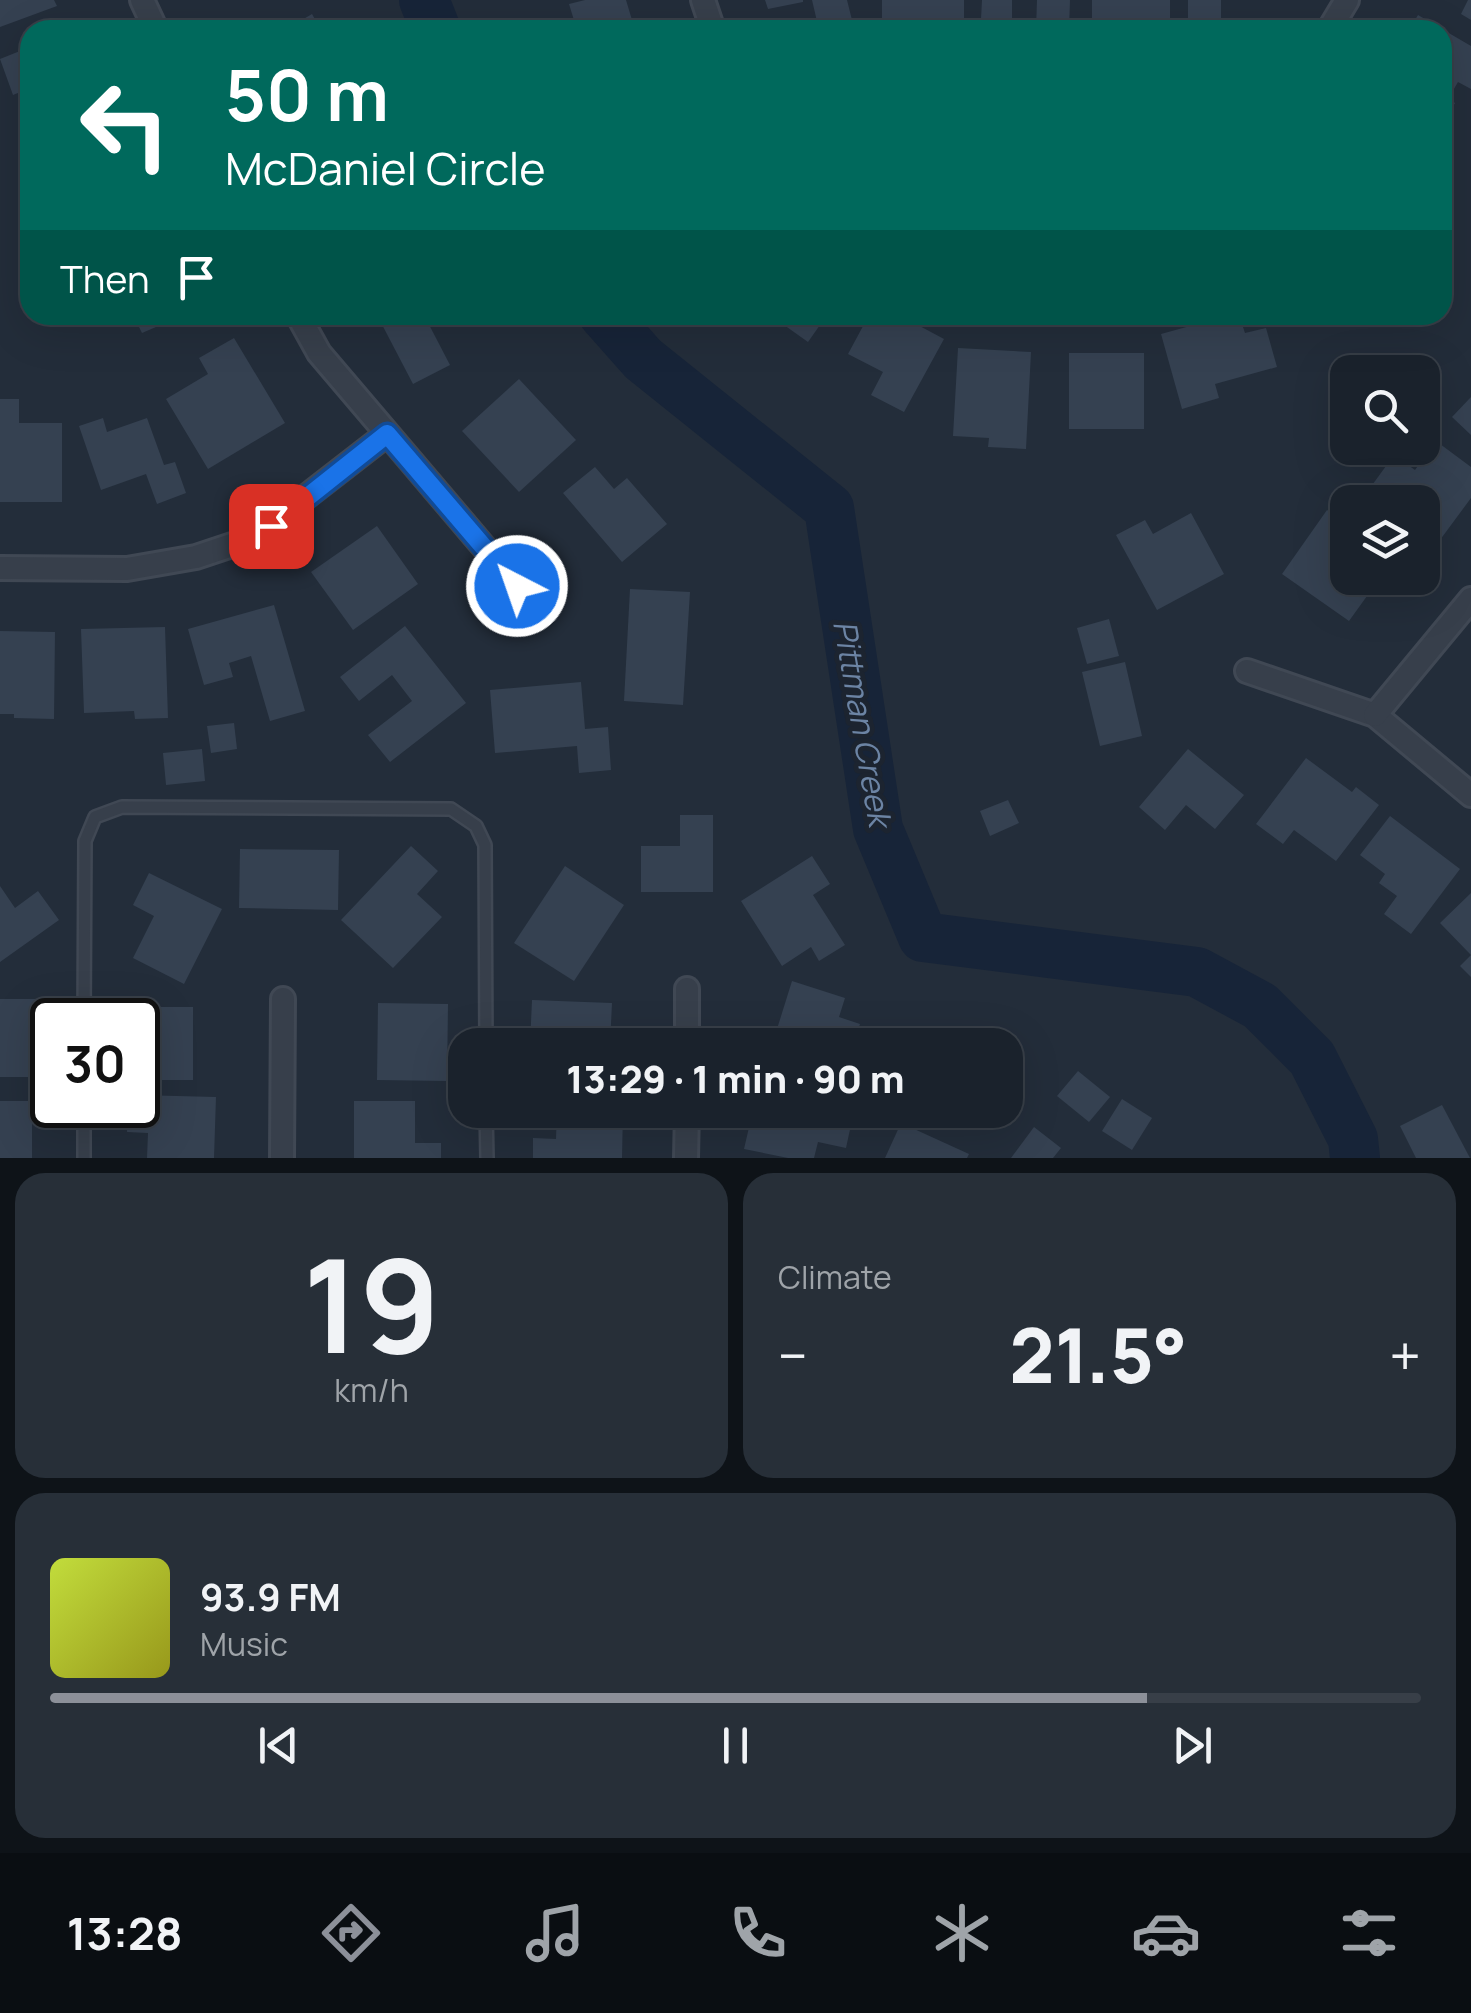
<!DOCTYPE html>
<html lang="en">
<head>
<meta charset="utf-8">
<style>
  body { margin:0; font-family:Manrope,sans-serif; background:#272f38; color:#f1f3f6; height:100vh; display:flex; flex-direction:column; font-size:38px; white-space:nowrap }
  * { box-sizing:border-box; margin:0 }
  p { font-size:32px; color:#9fa4a9 }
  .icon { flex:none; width:55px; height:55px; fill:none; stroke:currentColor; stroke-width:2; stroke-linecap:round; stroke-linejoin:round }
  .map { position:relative; height:1158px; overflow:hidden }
  .details { display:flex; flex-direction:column; gap:15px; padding:15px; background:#0e1318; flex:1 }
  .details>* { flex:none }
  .top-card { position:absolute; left:20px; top:20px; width:1432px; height:305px; border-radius:30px; box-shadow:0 10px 40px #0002,0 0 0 2px #383f48; background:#00695c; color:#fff; overflow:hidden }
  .buttons { position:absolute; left:1330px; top:355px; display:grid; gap:20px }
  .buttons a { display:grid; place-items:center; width:110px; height:110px; border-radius:20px; background:#1a222c; box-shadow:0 10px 40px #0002,0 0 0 2px #383f48; font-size:50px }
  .speed { position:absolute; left:30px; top:998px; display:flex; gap:20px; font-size:50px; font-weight:700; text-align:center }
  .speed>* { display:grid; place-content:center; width:130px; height:130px; border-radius:50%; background:#1a222c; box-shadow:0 10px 40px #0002,0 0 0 2px #383f48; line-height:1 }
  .speed .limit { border:5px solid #111; border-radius:15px; background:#fff; color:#111 }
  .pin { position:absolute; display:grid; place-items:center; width:85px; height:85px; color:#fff; margin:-42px; border-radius:20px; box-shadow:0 5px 15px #0006 }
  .me { position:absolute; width:110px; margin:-55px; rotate:319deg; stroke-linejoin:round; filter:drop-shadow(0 0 8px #0008) }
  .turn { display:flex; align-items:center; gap:35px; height:210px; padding:0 40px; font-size:45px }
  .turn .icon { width:130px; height:130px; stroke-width:2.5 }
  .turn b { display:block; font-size:70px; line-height:85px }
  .then { display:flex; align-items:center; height:95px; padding:0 40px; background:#0003; gap:20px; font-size:38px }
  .big { font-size:75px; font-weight:800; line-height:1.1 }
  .details .card { flex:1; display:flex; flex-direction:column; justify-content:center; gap:15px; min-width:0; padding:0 35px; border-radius:30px; background:#272f38 }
  .details .dial { align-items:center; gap:0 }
  .dial b { font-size:130px; line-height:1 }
  .song { display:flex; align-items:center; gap:30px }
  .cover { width:120px; height:120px; border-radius:15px; background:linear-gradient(135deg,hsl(70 70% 55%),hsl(60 70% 35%)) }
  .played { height:10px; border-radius:5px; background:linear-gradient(90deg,#8c9099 80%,#383f48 80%) }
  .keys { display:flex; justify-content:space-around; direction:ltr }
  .heat { display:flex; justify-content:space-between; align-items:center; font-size:55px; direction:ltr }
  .details .tiles { flex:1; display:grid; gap:15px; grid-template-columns:1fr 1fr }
  .card:last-child { grid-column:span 2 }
  .trip { position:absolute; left:448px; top:1028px; width:575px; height:100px; border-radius:30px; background:#1a222c; box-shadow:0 10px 40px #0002,0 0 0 2px #383f48; font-weight:800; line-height:100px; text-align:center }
  .dock { display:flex; height:160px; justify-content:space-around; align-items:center; background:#0a0e12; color:#9fa4a9 }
  .dock .icon { width:70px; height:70px }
  .dock .on { color:#8c9099 }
  .dock b { font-size:45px; color:#f1f3f6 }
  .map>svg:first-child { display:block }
</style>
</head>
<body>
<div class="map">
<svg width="1471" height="1158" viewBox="0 0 1471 1158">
  <rect width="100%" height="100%" fill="#232d3a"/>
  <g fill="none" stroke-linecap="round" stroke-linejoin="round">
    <g stroke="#172438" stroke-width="50">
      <path d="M424,0L436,30"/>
      <path d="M604,315L643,359L829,508L878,829L923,937L1197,972L1260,1006L1312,1058L1353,1139L1355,1158"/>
    </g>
  </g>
  <g fill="#354151">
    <path d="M0,0H54L57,6L0,27Z"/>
    <path d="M585,0H626L635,30H577L569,4Z"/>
    <path d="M765,0H803V2L768,9Z"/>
    <path d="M812,0H847L854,28L819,30Z"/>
    <path d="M882,0H964V28H927V19H882Z"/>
    <path d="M982,0H1012V20L981,19Z"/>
    <path d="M1037,0H1070L1069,30H1036Z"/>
    <path d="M1092,0H1170V30L1092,25Z"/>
    <rect x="1188" y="0" width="33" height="30"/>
    <path d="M1468,0H1471V20L1461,14Z"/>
    <path d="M312,14L321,30H285Z"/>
    <path d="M1418,15L1471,46V89L1458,82L1448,99L1455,103L1442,124V30H1409Z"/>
    <path d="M30,47V88L13,95L0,59Z"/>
    <path d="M30,107V133L21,111Z"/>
    <path d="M133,315H184L142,333Z"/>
    <path d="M377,315H424L450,365L413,384Z"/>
    <path d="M770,315H827L808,342Z"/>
    <path d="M869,315H899L944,339L904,412L871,395L883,372L848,354Z"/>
    <path d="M1230,315H1239L1245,333L1266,328L1277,367L1215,384L1219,398L1182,409L1161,334Z"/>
    <path d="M234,338L285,423L208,469L166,399L208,374L199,358Z"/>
    <path d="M958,348L1031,352L1026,449L988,447L989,438L953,436Z"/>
    <rect x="1069" y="353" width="75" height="76"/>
    <path d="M519,379L576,440L519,492L462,431Z"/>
    <path d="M1471,397V435L1452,417Z"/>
    <path d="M0,399H19V423H62V502H0Z"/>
    <path d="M103,418L107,432L147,418L164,465L175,462L186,493L157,504L146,474L101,490L79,426Z"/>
    <path d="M1436,441L1471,467V498L1440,540L1422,526V502H1390L1370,488L1394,455L1415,470Z"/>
    <path d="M595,467L614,489L627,478L667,524L622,562L563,493Z"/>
    <path d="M1327,510L1348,525V537L1339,549L1348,556V578H1380L1349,621L1282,574Z"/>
    <path d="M1191,513L1224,574L1157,610L1116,535L1145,520L1153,534Z"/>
    <path d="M377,526L418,584L353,630L311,572Z"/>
    <path d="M630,589L690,592L683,705L624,701Z"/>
    <path d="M274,605L305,711L270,721L251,656L229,663L233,677L204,685L188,629Z"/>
    <path d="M1109,619L1119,656L1087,664L1077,628Z"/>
    <path d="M405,626L466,703L390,762L368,735L412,701L392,675L359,701L340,677Z"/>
    <path d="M165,627L168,718L135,719L134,711L84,713L81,629Z"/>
    <path d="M0,631L55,632L54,719L14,718V714H0Z"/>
    <path d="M1125,662L1142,736L1100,746L1082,672Z"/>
    <path d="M581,682L585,729L608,727L611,770L579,773L577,746L495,753L490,690Z"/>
    <path d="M234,723L237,749L211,753L207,726Z"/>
    <path d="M202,749L205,781L166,785L163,753Z"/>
    <path d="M1188,749L1244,795L1215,829L1186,805L1165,830L1139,807Z"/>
    <path d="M1306,758L1352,792L1356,787L1379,805L1336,861L1294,830L1283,844L1256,824Z"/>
    <path d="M1008,800L1019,823L990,836L980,811Z"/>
    <path d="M680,815H713V892H641V846H680Z"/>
    <path d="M1390,816L1460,869L1411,934L1384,914L1397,896L1379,883L1385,874L1360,855Z"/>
    <path d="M411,846L438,871L417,894L442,917L393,968L341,920Z"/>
    <path d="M240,849L339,850L338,910L239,908Z"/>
    <path d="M812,856L830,884L813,895L845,945L819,961L811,947L782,966L741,901Z"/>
    <path d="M565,866L624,905L574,981L514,943Z"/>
    <path d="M149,873L222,909L184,984L133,958L154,916L133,905Z"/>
    <path d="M0,886L15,908L38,891L59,920L0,962Z"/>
    <path d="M1471,893V977L1460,966L1471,955L1440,923Z"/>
    <path d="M792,981L845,998L839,1017L860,1024L853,1045H772Z"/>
    <rect x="0" y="999" width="49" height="78"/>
    <path d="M532,1000L612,1003L610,1045H530Z"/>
    <path d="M378,1003L448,1004L447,1081L377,1080Z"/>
    <path d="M121,1007H193V1080H138V1020H121Z"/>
    <path d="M1078,1071L1110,1097L1089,1122L1057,1096Z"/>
    <path d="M138,1095L216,1097L214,1158H147L148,1133L127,1132L128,1105H138Z"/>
    <path d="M1122,1099L1152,1118L1132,1150L1102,1131Z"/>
    <rect x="0" y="1101" width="32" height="57"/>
    <path d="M354,1101H415V1143H441V1158H354Z"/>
    <path d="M1442,1105L1470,1158H1416L1400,1126Z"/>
    <path d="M557,1110H623L622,1158H533V1138L556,1139Z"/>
    <path d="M753,1110H849L854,1111L846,1148L818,1142L814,1158H788L744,1149Z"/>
    <path d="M901,1123L969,1154L967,1158H885Z"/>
    <path d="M1034,1127L1061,1148L1053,1158H1011Z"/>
  </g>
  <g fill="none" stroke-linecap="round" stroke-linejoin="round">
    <defs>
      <g id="lane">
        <path d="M84,1020L85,841L95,817L122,807L451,809L476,826L485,845L486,1045"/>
        <path d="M486,1110L487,1158"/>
        <path d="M84,1158V1105"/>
      </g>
      <g id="street">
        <path d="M142,0L156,30"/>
        <path d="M703,0L713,30"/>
        <path d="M1329,30L1347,0"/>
        <path d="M298,315L319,353L517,586"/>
        <path d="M0,568L127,569L196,557L253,538L387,434"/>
        <path d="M1247,671L1375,715L1471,795"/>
        <path d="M1375,715L1471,599"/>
        <path d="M687,1045V989"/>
        <path d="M282,1158L283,999"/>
        <path d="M686,1158L687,1110"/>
      </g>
    </defs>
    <use href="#lane" stroke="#404854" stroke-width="16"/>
    <use href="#street" stroke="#404854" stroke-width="28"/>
    <use href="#lane" stroke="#373f4b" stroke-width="11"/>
    <use href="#street" stroke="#373f4b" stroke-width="22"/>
  </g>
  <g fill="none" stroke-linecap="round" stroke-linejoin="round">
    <defs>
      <path id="route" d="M271,526L387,434L517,586"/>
    </defs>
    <use href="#route" stroke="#114b97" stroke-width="25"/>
    <use href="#route" stroke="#1a73e8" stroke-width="18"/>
  </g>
  <g text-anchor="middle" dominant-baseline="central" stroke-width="10" stroke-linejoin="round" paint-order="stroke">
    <g font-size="32" font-style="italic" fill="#6c84a4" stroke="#1c2430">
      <text transform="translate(863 723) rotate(80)">Pittman Creek</text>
    </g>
  </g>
</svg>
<div class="buttons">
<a><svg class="icon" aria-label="search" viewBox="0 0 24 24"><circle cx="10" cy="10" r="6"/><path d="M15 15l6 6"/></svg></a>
<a><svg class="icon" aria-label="layers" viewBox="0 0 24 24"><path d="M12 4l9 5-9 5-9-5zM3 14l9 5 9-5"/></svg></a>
</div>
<div class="speed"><div class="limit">30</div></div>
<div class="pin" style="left:271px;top:526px;background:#d93025"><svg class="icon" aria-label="arrive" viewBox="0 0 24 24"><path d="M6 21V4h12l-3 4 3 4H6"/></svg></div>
<svg class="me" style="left:517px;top:586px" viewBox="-20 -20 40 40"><circle r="17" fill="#1a73e8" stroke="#fff" stroke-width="3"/><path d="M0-11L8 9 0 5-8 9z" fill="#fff"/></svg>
<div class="trip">13:29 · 1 min · 90 m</div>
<div class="top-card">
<div class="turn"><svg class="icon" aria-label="left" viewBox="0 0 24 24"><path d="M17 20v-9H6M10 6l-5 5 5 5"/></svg><div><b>50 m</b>McDaniel Circle</div></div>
<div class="then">Then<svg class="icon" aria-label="arrive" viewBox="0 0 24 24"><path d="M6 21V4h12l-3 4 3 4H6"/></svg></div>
</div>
</div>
<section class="details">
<div class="tiles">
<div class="card dial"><b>19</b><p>km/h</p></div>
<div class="card"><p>Climate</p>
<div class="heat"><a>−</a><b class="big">21.5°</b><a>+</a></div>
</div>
<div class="card">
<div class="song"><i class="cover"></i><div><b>93.9 FM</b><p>Music</p></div></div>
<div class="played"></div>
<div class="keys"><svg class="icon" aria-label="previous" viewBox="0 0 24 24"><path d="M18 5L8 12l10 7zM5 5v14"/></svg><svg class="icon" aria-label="pause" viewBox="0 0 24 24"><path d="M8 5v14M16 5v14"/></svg><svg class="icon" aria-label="next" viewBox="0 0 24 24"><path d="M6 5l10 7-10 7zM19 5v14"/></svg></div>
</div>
</div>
</section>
<nav class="dock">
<b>13:28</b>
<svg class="icon on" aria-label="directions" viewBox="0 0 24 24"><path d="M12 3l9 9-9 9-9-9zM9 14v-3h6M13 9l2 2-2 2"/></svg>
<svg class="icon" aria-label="music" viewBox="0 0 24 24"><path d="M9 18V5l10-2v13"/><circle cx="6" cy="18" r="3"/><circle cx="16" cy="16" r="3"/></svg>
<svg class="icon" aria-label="phone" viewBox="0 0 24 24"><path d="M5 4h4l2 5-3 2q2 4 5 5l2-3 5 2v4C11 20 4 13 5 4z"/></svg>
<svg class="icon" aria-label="climate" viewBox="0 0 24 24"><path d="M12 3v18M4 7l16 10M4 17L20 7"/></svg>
<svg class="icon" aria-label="car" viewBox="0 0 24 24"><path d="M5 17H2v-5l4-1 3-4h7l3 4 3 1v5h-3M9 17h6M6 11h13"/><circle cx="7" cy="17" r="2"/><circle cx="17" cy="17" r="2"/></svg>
<svg class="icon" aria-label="filters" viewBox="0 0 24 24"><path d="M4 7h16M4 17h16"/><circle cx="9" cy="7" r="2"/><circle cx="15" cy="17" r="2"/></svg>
</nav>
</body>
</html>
